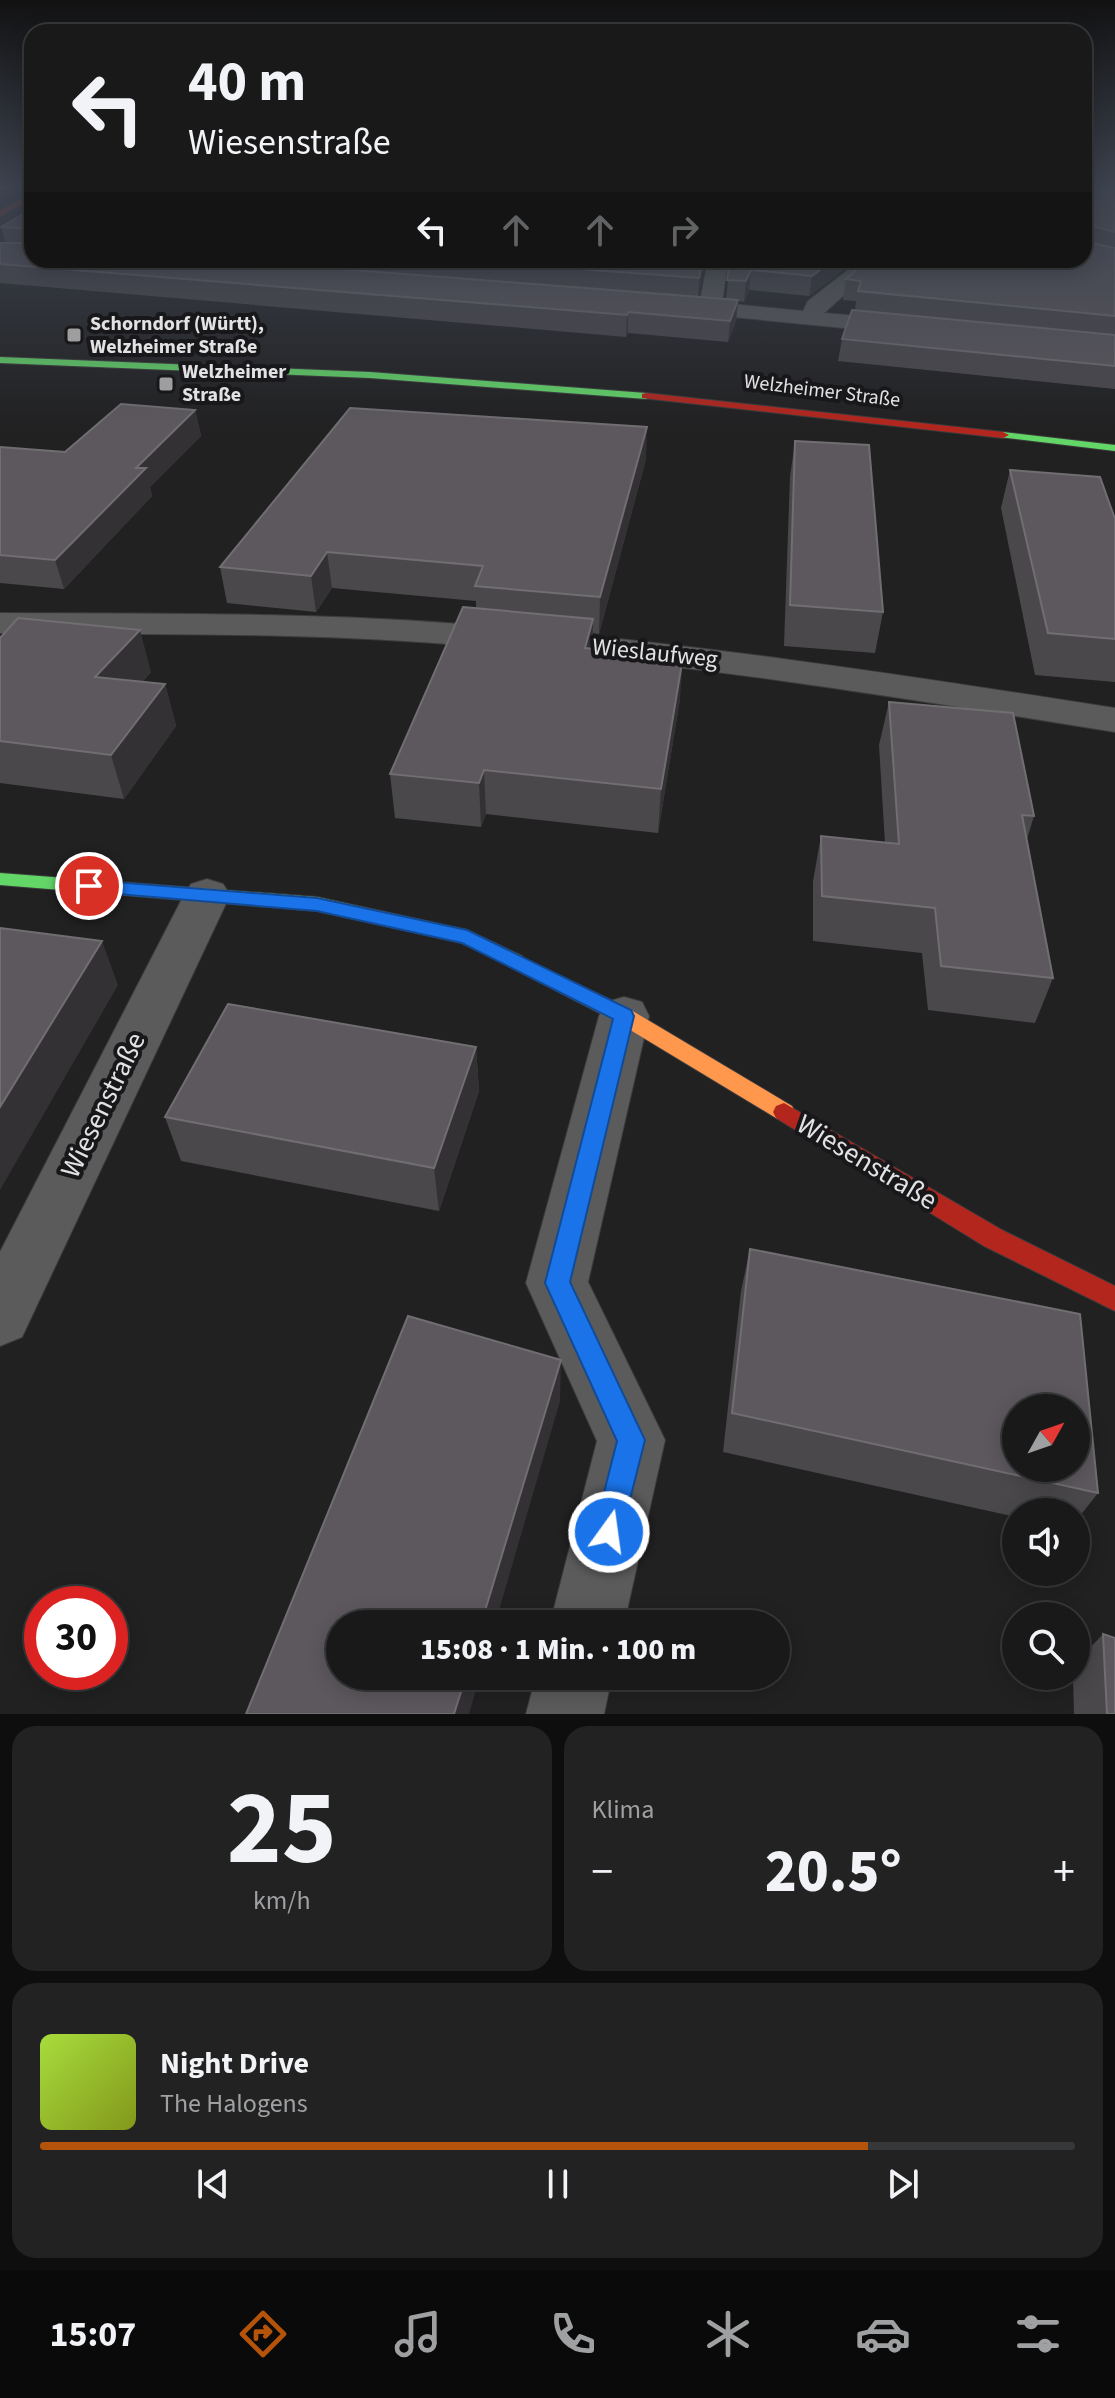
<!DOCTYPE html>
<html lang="de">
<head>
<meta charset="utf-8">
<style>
  body { margin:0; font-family:"Source Sans 3",sans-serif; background:#222223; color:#f1f3f6; height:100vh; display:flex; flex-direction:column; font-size:30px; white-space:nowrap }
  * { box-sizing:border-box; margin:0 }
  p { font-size:26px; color:#9fa0a2 }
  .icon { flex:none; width:44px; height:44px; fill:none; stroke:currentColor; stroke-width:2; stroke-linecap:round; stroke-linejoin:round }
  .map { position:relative; height:1714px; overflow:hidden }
  .details { display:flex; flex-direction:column; gap:12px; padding:12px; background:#0e0e0e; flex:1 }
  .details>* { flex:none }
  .banner { position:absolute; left:24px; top:24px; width:1068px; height:244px; border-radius:24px; box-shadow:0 4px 20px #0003,0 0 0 2px #373839; background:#19191a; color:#f1f3f6; overflow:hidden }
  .needle { width:52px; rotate:50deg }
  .controls { position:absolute; left:1002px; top:1394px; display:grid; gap:16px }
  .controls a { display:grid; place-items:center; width:88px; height:88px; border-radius:50%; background:#19191a; box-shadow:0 4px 20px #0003,0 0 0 2px #373839; font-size:40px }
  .speed { position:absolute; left:24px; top:1586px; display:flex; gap:16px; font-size:40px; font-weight:700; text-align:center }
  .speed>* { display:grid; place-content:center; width:104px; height:104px; border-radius:50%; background:#19191a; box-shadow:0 4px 20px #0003,0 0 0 2px #373839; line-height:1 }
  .speed .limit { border:12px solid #d22; background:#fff; color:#111 }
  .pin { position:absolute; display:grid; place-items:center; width:68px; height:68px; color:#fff; margin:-34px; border:4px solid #fff; border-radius:50%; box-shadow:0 2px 8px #0007 }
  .me { position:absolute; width:88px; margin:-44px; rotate:14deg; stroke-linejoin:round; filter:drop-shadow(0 0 6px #0008) }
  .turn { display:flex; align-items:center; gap:28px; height:168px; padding:0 32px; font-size:36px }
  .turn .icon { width:104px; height:104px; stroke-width:2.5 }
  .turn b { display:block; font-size:56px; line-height:68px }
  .lanes { display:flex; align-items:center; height:76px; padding:0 32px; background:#0003; justify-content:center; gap:40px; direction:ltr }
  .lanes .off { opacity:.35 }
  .big { font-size:60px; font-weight:800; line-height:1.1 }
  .details .tile { flex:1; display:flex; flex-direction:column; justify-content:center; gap:12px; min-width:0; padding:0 28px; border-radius:24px; background:#222223 }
  .details .dial { align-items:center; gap:0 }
  .dial b { font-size:104px; line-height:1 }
  .song { display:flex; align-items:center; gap:24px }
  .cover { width:96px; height:96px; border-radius:12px; background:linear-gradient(135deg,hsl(80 70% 55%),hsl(70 70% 35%)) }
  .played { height:8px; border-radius:4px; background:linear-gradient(90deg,#b45309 80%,#373839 80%) }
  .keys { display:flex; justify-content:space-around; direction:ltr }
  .heat { display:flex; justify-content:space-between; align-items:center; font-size:44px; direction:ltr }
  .details .tiles { flex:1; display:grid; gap:12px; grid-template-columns:1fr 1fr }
  .tile:last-child { grid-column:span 2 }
  .trip { position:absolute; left:326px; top:1610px; width:464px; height:80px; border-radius:40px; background:#19191a; box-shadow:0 4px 20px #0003,0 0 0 2px #373839; font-weight:800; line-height:80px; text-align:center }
  .dock { display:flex; height:128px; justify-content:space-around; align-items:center; background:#0a0a0a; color:#9fa0a2 }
  .dock .icon { width:56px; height:56px }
  .dock .selected { color:#b45309 }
  .dock b { font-size:36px; color:#f1f3f6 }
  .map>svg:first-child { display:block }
</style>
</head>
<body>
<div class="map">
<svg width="1115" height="1714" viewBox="0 0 1115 1714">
  <rect width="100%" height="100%" fill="#212122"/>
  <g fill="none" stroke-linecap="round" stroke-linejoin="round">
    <defs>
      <g id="street">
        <path d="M708,260H728L722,303L803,311L808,301L861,260H883L824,313L906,320L914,322L917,327L914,332L906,334L671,311L668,306L671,301H700Z"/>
        <path d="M0,613C153,614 307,612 460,624C680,641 898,674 1115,708V732C898,697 680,662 460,645C307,632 153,635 0,633Z"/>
        <path d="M207,879L223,884L230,895L22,1337L0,1346V1252L184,895L191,884Z"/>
        <path d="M624,997L642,1002L649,1016L588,1282L665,1440L624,1624H550L597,1441L526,1283L599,1016L606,1002Z"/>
        <path d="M536,1676H612L604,1714H526Z"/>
      </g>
      <g id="fast">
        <path d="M0,357L370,372L646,393L651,396L646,399L370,378L0,363Z"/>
        <path d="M1003,432L1115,445V451L999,437V433Z"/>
        <path d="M0,873L317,897L467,930L522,956L525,961L522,966L515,968L462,943L317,911L0,885Z"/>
      </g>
      <path id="slow" d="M515,954L631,1010L792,1106L795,1112L792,1118L784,1121L776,1118L617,1022L508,966L505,961L508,956Z"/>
      <g id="jam">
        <path d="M32,193V198L0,216V211Z"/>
        <path d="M646,393L1003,432L1009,435L1003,438L642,398V394Z"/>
        <path d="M784,1103L1002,1230L1115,1286V1311L984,1246L776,1118L773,1112L776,1106Z"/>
      </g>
    </defs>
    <use href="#street" stroke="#3c3c3d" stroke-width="2"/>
    <use href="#fast" stroke="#3c3c3d" stroke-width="2"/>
    <use href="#slow" stroke="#3c3c3d" stroke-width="2"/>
    <use href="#jam" stroke="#3c3c3d" stroke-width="2"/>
    <use href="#street" fill="#5b5b5b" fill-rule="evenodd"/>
    <use href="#fast" fill="#63d668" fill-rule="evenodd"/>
    <use href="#slow" fill="#ff974d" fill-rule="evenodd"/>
    <use href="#jam" fill="#b3261e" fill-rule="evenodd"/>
  </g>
  <g fill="#4b484c">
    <path d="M1084,187H1115V389L838,361L842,339L855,310L856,301L843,300L846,279Z"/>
    <path d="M32,209V260H706L698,297L726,299L730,260H856L809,296L749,290L744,302L738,301L736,321L728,342L628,333L626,337L0,283V243H6L1,227Z"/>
    <path d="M195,410L201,436L150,487L152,496L64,589L0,583V447L65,452Z"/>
    <path d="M795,441L883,612L875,653L784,646L790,477Z"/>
    <path d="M646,459L599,634L593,633V648L680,699L658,833L486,814L481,827L395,818L390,774L476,609V601L332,588L316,612L227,603L220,567Z"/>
    <path d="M1010,470L1115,519V682L1035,675L1001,508Z"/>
    <path d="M0,638L151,672L142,682L165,684L176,726L124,799L0,783Z"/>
    <path d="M889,702L1034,816L1027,839L1053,978L1035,1023L928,1010L922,953L813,941V881L821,836L885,843L879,745Z"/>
    <path d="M476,1047L479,1091L439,1211L181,1161L165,1117Z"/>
    <path d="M750,1249L1098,1493L1076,1521V1512H1016V1517L723,1452L741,1291Z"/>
    <path d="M1103,1634L1115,1714H1074L1073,1676H1076V1663Z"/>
  </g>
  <g fill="#343135">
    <path d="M703,260H706L698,299L699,278Z"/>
    <path d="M833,260H856L809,296L812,276Z"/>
    <path d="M751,270L749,290L744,302L746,281Z"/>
    <path d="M738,300L736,321L728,342L730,321Z"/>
    <path d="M628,312V333L626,337L627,315Z"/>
    <path d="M195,410L201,436L150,487L152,496L64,589L55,560L136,468Z"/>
    <path d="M647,427L646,459L599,634L600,597Z"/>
    <path d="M327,552L332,588L316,612L311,576Z"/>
    <path d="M593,619L592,660L585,648Z"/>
    <path d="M140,630L151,672L107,719L95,677Z"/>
    <path d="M683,657L680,699L658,833L661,789Z"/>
    <path d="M165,684L176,726L124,799L111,755Z"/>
    <path d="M484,770L486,814L481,827L479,783Z"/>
    <path d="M102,941L118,985L0,1190V1107Z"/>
    <path d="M476,1047L479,1091L439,1211L434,1168Z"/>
    <path d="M561,1360L560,1401L495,1624H481Z"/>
    <path d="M466,1676H480L469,1714H454Z"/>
  </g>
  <g fill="#5c585d" stroke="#716e72" stroke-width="2" fill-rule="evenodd">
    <path d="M1084,187H1115V232L1090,225L1086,228L1087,242L1115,248V316L858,291L861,281L846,279L868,260H1084Z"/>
    <path d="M32,209V260H224L738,300L730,321L628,312L627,315L0,264V243H29V229L1,227Z"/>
    <path d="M458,260H703L699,278Z"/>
    <path d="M730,260H833L812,276L751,270L746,281L727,280Z"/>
    <path d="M852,310L1115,335V366L842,339Z"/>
    <path d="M121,404L195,410L136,468H146L55,560L0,555V447L65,452Z"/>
    <path d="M350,408L647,427L600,597L475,586L483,566L327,552L311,576L220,567Z"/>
    <path d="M795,441L869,445L883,612L790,605Z"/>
    <path d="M1010,470L1100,477L1115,519V639L1048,633Z"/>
    <path d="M463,607L593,619L585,648L683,657L661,789L484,770L479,783L390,774Z"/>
    <path d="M18,618L140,630L95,677L165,684L111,755L0,741V638Z"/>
    <path d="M889,702L1013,713L1034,816L1022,815L1053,978L941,966L935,908L822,896L821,836L899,844Z"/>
    <path d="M0,928L102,941L0,1107Z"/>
    <path d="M228,1004L476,1047L434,1168L165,1117Z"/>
    <path d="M750,1249L1080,1314L1098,1493L732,1413ZM1016,1408H1076V1468H1016Z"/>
    <path d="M408,1316L561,1360L481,1624H340V1676H466L454,1714H246Z"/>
    <path d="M1103,1634L1115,1638V1714H1107Z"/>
  </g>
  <linearGradient id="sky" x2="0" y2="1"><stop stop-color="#121213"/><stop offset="0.44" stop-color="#3d434f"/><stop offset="1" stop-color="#3d434f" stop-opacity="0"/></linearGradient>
  <rect width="1115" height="427" fill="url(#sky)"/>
  <path fill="#1a73e8" stroke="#114b97" stroke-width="2" d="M89,880L317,898L467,930L631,1010L634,1016L570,1282L645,1440L619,1543L609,1547L599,1543L594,1532L617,1441L545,1283L613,1019L462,943L317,911L82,891L79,886L82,881Z"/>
  <g fill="#9e9e9f" stroke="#18171a" stroke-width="3">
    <rect x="66" y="327" width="16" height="16" rx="4"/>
    <rect x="158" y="376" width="16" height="16" rx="4"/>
  </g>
  <g text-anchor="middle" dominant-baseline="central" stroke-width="8" stroke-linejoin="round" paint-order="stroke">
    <g font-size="20" font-weight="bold" fill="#e2e1e3" stroke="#18171a" text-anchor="start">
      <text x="90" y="324">Schorndorf (Württ),<tspan x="90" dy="23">Welzheimer Straße</tspan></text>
      <text x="182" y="372">Welzheimer<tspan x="182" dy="23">Straße</tspan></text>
    </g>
    <g font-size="20" fill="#e2e1e3" stroke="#18171a">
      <text transform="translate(822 391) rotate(7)">Welzheimer Straße</text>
    </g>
    <g font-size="24" fill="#e2e1e3" stroke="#18171a">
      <text transform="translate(655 653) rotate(6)">Wieslaufweg</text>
    </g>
    <g font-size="28" fill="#e2e1e3" stroke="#18171a">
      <text transform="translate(103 1105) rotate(-64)">Wiesenstraße</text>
      <text transform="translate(867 1162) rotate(31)">Wiesenstraße</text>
    </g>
  </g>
</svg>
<div class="controls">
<a><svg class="needle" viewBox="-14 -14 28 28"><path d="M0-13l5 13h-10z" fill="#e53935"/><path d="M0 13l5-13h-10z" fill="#9fa0a2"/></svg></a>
<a><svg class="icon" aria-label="sound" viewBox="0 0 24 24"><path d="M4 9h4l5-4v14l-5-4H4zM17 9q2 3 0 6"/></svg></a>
<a><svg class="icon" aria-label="search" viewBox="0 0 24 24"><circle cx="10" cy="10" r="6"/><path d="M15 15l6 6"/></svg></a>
</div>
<div class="speed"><div class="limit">30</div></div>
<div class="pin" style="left:89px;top:886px;background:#d93025"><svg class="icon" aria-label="arrive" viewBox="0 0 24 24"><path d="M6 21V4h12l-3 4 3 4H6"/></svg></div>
<svg class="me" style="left:609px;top:1532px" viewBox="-20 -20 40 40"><circle r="17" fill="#1a73e8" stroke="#fff" stroke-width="3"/><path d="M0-11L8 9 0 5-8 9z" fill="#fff"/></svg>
<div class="trip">15:08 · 1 Min. · 100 m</div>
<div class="banner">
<div class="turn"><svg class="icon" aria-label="left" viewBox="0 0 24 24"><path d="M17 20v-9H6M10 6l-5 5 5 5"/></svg><div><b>40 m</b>Wiesenstraße</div></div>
<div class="lanes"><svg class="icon" aria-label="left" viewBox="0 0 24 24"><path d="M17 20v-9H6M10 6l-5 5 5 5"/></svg><svg class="icon off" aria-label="ahead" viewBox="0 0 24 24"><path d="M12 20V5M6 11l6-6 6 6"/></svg><svg class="icon off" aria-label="ahead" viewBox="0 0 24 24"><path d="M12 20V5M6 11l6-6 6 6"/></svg><svg class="icon off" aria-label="right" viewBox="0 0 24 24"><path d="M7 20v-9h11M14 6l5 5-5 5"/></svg></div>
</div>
</div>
<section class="details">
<div class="tiles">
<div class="tile dial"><b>25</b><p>km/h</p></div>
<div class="tile"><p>Klima</p>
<div class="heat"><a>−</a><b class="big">20.5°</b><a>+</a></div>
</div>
<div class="tile">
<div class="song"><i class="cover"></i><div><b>Night Drive</b><p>The Halogens</p></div></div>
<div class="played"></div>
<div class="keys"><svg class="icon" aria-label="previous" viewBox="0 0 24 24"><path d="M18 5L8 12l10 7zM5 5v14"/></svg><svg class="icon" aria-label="pause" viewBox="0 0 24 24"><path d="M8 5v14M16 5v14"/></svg><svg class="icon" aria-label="next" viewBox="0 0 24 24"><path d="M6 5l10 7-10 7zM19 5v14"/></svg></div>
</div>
</div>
</section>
<nav class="dock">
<b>15:07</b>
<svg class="icon selected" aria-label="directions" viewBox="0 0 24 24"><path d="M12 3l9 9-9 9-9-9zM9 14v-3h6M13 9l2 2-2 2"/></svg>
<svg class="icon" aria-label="music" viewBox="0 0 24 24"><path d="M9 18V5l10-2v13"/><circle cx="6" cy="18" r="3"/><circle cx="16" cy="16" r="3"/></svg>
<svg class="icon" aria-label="phone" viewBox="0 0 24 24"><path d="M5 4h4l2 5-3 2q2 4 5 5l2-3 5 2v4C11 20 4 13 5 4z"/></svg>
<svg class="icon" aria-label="climate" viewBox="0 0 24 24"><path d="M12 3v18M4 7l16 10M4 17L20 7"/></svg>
<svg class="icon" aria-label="car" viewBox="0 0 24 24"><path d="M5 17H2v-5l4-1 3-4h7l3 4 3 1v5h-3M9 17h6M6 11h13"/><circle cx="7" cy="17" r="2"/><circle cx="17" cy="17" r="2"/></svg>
<svg class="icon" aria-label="filters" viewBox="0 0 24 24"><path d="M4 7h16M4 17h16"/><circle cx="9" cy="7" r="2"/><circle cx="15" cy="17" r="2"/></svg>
</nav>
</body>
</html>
